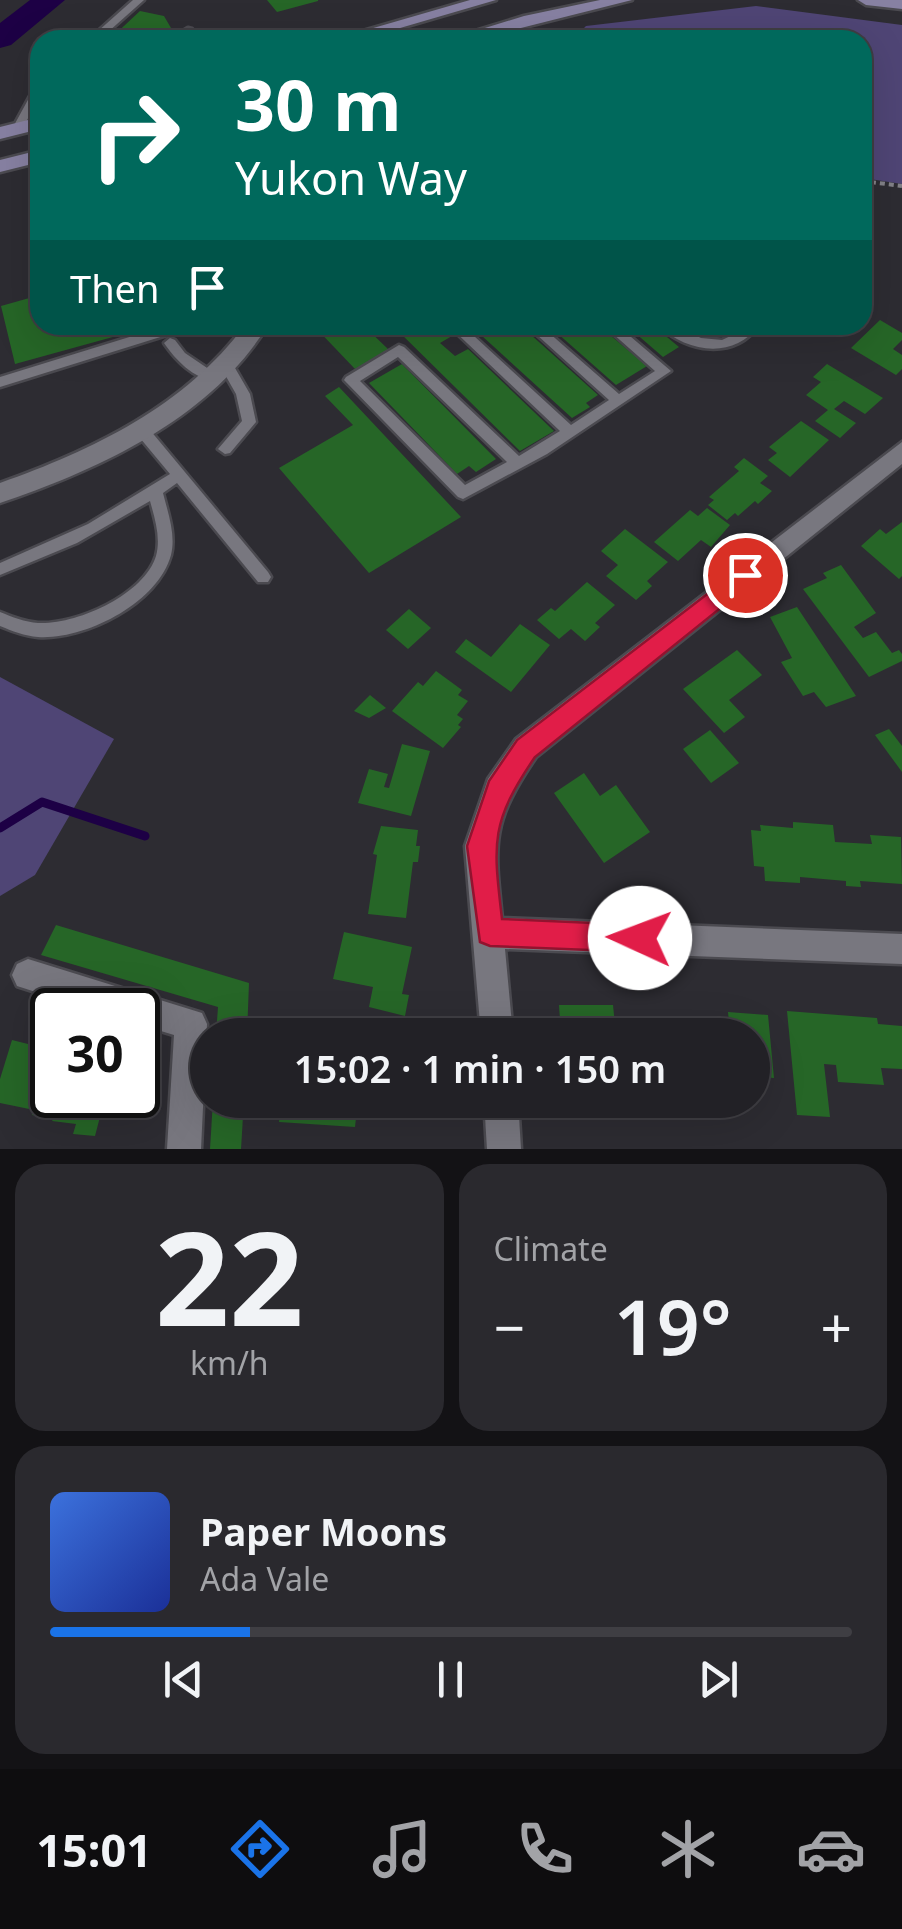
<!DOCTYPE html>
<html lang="en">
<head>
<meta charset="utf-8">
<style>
  body { margin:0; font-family:"Noto Sans",sans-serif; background:#2a292e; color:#f1f3f6; height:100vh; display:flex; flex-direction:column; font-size:38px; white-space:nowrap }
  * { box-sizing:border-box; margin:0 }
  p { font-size:32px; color:#a2a3a7 }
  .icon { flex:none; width:55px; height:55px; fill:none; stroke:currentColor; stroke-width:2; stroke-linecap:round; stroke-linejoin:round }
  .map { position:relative; height:1149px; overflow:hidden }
  .side { display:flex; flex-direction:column; gap:15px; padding:15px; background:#131215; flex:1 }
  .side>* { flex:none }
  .banner { position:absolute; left:30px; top:30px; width:842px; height:305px; border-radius:30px; box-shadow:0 10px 40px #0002,0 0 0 2px #3f3e43; background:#00695c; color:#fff; overflow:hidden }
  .speed { position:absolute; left:30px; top:988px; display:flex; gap:20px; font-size:50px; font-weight:700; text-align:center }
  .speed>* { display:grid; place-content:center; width:130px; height:130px; border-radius:50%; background:#222126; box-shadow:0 10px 40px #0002,0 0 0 2px #3f3e43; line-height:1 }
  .speed .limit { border:5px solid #111; border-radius:15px; background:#fff; color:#111 }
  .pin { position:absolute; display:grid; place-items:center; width:85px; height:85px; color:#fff; margin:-42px; border:5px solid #fff; border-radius:50%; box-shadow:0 2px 10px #0007 }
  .me { position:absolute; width:110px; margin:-55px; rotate:272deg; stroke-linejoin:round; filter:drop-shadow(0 0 8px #0008) }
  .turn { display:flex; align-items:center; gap:35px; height:210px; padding:0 40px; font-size:45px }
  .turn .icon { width:130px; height:130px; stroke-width:2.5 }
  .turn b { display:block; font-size:70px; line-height:85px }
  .then { display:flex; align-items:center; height:95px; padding:0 40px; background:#0003; gap:20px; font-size:38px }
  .big { font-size:75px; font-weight:600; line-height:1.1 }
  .side .tile { flex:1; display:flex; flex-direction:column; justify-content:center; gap:15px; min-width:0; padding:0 35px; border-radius:30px; background:#2a292e }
  .side .dial { align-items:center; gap:0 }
  .dial b { font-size:130px; line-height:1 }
  .song { display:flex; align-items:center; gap:30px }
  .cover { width:120px; height:120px; border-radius:15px; background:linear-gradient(135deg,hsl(220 70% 55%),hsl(230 70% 35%)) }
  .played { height:10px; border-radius:5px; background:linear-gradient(90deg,#1a73e8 25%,#3f3e43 25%) }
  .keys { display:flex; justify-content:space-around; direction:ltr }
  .heat { display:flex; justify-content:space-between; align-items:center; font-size:55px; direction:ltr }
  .side .tiles { flex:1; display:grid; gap:15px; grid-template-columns:1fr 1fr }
  .tile:last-child { grid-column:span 2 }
  .trip { position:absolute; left:190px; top:1018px; width:580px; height:100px; border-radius:50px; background:#222126; box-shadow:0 10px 40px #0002,0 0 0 2px #3f3e43; font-weight:600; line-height:100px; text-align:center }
  .tab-bar { display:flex; height:160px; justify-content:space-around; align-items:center; background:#0e0d0f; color:#a2a3a7 }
  .tab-bar .icon { width:70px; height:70px }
  .tab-bar .selected { color:#1a73e8 }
  .tab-bar b { font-size:45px; color:#f1f3f6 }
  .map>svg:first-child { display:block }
</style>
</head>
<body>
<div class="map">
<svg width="902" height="1149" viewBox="0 0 902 1149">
  <rect width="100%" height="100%" fill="#2d2c32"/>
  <g fill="#4f4575">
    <path d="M756,6L902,25V184L863,178L862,40H572L586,26Z"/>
    <path d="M0,677L114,739L35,875L0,896Z"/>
  </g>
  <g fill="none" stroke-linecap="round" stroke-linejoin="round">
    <path stroke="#1d0045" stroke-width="9" d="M0,828L42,802L145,836"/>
    <path fill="#1d0045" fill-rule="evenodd" d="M30,0H65L11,45L0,48V23Z"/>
  </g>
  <g fill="#266627">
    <path d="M267,0H318V1L277,12Z"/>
    <path d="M140,11L164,16L178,40H109Z"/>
    <path d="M40,295V325H129L131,332L15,364L1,306Z"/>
    <path d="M880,320L902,333V340L893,349L902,355V369L896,375L851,348Z"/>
    <path d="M313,325H363L389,350L355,369Z"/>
    <path d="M392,325H441L452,336L440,343L455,356L468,349L554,431L520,451Z"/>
    <path d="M470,325H520L598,395L586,403L590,407L572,418Z"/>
    <path d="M548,325H598L647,366L616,385Z"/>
    <path d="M626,325H637L647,333L656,328L679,347L663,357Z"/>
    <path d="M402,364L496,459L476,472L469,466L457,474L369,383Z"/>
    <path d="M827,364L883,398L865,414L844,401L834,409L856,423L840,438L815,421L828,410L806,395L821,382L813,377Z"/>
    <path d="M339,387L461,517L369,573L279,468L353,425L325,396Z"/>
    <path d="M801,421L829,440L790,477L768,460L777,453L769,447Z"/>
    <path d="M744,458L768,476L760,483L772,491L758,504L755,501L738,516L735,513L727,520L708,505L714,500L709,497L739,471L734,467Z"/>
    <path d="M707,508L730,525L711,547L701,540L678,561L654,542L690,510L698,516Z"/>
    <path d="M902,522V576L899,579L861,546L880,529L886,534Z"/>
    <path d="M625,529L668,562L647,581L652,586L636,600L606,576L618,565L601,551Z"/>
    <path d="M841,565L876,613L854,627L863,638L876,632L892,653L899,650L902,654V661L869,677L803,589L827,578L823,573Z"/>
    <path d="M587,582L615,605L595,623L600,627L585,641L571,629L559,639L537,620L551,608L555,611Z"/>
    <path d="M797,607L856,696L826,707L814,692L803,696L781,662L792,658L770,617Z"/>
    <path d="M409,609L431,628L408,649L386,630Z"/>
    <path d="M520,624L550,645L511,692L455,652L466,639L491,657Z"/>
    <path d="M737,650L762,675L729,700L745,717L724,733L683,689Z"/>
    <path d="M436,671L462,690L458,695L468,701L457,715L463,719L458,725L461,727L443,748L392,711L418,682L423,686Z"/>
    <path d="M370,695L386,708L369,718L354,711Z"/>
    <path d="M889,729L902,746V772L875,735Z"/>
    <path d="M710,730L739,763L711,783L683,749Z"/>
    <path d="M402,744L430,751L411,816L358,803L369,769L388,774L384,787L389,788Z"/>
    <path d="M584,773L600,796L616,785L650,832L604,863L554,793Z"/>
    <path d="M793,822L833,825L835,842L872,844L870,835L901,837L902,884L860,881L861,887L846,886V881L800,877V883L765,881L764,867L754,866L751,830L761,831L760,825L793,828Z"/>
    <path d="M381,826L418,830L416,846H420L418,862H413L406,918L368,914L377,855L373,854Z"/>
    <path d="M56,925L249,983L247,1035H216L218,1007L41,955Z"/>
    <path d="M344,932L412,947L402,994L409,995L405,1016L369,1007L373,987L333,979Z"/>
    <path d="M559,1005H613L616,1035H561Z"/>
    <path d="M787,1011L877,1018L878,1024L902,1026V1069L881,1068L884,1085L838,1082L836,1065L824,1064L830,1117L797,1115Z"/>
    <path d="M728,1012L768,1015L774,1078L752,1076V1035H660L659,1018L729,1023Z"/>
    <path d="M12,1040L52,1050V1095H120L115,1115L101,1113L95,1136L73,1134L76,1124L52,1121L54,1118L32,1115L34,1110L0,1103V1079Z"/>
    <path d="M213,1100H244L241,1149H210Z"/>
    <path d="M282,1100H358L355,1127L279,1122Z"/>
    <path d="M558,1100H621L622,1109L570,1113V1109H559Z"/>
  </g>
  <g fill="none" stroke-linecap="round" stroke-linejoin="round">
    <defs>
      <g id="lane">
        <path d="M133,0H144L99,40H88Z"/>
        <path d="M188,28L192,29L198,40H188L183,31Z"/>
        <path d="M40,84V97L22,129L21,131H13L12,129L35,87Z"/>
        <path d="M448,325H462L571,425L609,400L526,325H540L619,394L655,371L603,325H617L671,371L547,454L463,499L458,497L344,380L346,377L399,345L404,347L519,456L560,431ZM398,357L507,462L465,485L360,381Z"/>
        <path d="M658,325H674L701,338L722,340L739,332L746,325H759C734,360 687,353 658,325Z"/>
        <path d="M165,326L171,331L170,334L0,387V377Z"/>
        <path d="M170,338L175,340L185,353L216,374L218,377L216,380C195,381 175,359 164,343Z"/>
        <path d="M226,359L231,361L250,394L256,422L230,453L225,454L218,449L242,421L236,394L219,364Z"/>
        <path d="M140,423L145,424L268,572L271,577L268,582H258L177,483L163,493C168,513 176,535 171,555C158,603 85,640 38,637C25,636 12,631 0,626V612C12,617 25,622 38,623C76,625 144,595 156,556C161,538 155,519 150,501L77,543L0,575V563L88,524L170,474L135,432L133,428L135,424Z"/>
      </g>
      <g id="street">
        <path d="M245,325H268C211,418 100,469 0,503V483C93,450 185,406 245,325Z"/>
        <path d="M902,442V464L536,757C491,823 494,842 502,918L902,934V964L505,949L513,1035H481L465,846L488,779L516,739Z"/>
        <path d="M28,959L202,1013L207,1024L201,1149H167L174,1035L138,1024V1010H92L17,986L12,975L17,964Z"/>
        <path d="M484,1100H518L521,1149H487Z"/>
      </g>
      <g id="secondary">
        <path d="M470,0H496L359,40H332Z"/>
        <path d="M600,0H632L473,40H446L524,16Z"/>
        <path d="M858,0H902V9L866,5Z"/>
        <path d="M40,117V129L0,139V127Z"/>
        <path d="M40,150V162L0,172V160Z"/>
      </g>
    </defs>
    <use href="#lane" stroke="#4b4a50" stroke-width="5"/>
    <use href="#street" stroke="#4b4a50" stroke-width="5"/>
    <use href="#secondary" stroke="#4b4a50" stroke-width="5"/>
    <path stroke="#828187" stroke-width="4" stroke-dasharray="5 4" stroke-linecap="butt" d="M862,181L902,186"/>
    <use href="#lane" fill="#78777f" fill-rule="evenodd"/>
    <use href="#street" fill="#78777f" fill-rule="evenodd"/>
    <use href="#secondary" fill="#8781a2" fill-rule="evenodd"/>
  </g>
  <path fill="#e11d48" stroke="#92132f" stroke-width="2.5" d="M745,565L753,568L756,575L753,582L535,757C490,823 493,842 502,919L640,925L650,929L654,938L650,948L640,952L490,946L480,942L467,846L489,781L517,740Z"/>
</svg>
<div class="speed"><div class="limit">30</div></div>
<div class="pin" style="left:745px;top:575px;background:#d93025"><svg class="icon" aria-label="arrive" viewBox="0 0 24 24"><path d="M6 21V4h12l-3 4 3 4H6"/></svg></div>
<svg class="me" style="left:640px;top:938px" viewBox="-20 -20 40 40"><circle r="19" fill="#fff"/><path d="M0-13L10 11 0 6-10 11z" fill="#e11d48"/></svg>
<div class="trip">15:02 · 1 min · 150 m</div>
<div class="banner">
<div class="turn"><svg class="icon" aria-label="right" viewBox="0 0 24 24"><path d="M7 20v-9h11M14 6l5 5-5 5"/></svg><div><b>30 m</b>Yukon Way</div></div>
<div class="then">Then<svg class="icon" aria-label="arrive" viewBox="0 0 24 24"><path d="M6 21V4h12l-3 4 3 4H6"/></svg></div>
</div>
</div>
<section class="side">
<div class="tiles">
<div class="tile dial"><b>22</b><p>km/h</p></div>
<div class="tile"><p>Climate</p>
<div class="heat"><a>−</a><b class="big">19°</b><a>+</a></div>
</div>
<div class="tile">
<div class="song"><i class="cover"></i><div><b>Paper Moons</b><p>Ada Vale</p></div></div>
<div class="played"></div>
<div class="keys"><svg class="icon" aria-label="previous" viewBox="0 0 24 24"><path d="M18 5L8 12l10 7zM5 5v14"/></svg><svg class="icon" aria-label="pause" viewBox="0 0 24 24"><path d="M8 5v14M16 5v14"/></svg><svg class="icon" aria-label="next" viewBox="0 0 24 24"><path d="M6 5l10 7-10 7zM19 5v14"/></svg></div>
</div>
</div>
</section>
<nav class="tab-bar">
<b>15:01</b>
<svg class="icon selected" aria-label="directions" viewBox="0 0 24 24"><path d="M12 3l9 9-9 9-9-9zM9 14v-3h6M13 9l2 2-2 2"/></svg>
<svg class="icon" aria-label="music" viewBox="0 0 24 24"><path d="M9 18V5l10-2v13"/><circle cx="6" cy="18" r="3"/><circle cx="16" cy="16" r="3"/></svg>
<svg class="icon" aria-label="phone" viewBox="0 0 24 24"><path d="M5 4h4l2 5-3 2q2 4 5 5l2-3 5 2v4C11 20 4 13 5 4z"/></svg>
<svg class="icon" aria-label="climate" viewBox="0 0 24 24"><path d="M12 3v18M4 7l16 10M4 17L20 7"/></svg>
<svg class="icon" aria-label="car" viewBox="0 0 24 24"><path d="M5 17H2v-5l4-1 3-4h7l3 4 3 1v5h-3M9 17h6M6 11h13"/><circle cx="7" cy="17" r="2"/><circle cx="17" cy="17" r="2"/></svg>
</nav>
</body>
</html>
